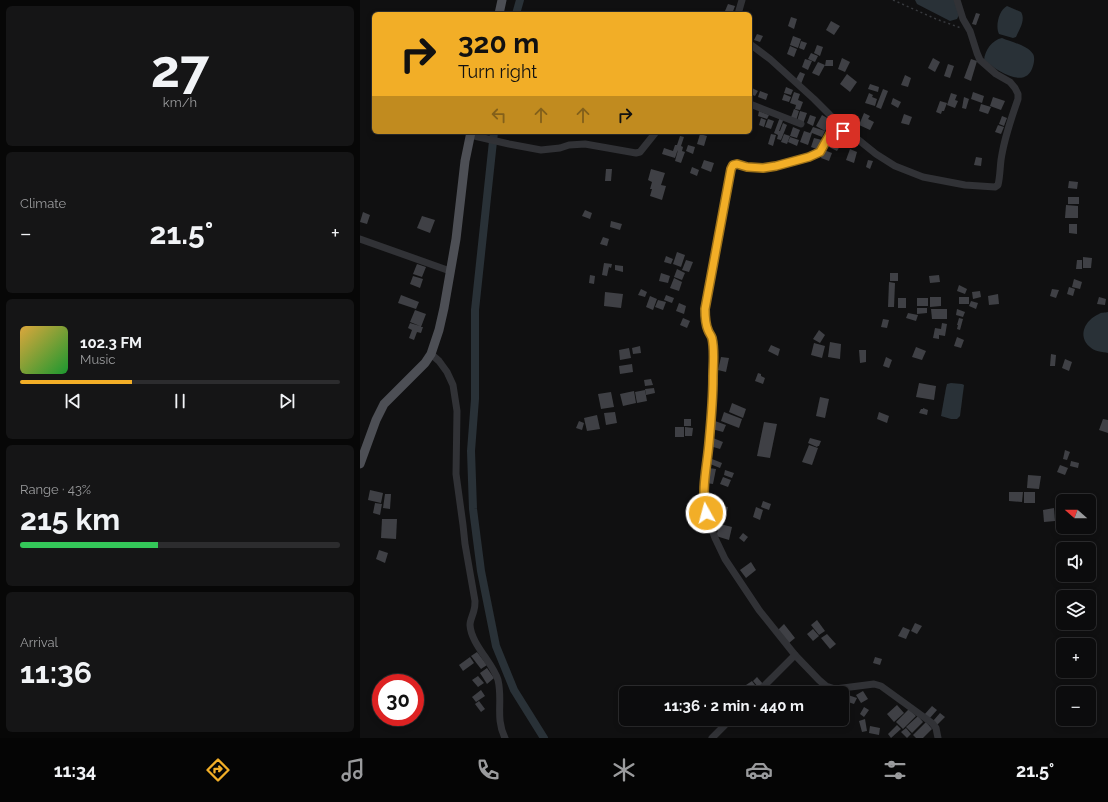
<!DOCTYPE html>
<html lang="en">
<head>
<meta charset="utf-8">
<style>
  body { margin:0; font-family:Raleway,sans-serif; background:#151516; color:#f1f3f6; height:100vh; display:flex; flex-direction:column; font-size:15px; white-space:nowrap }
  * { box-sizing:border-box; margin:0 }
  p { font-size:13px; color:#9a9b9d }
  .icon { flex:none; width:22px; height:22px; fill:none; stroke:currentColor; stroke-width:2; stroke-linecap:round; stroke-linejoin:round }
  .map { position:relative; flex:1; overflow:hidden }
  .panel { display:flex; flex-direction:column; gap:6px; padding:6px; background:#070707; width:360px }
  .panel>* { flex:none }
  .banner { position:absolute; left:12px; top:12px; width:380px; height:122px; border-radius:6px; box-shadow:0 2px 6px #0003,0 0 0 1px #2c2c2e; background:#f2ae27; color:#111; overflow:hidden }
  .needle { width:26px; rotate:290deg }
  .buttons { position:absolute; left:696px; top:494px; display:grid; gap:8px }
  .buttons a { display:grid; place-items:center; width:40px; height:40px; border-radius:6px; background:#0c0c0d; box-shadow:0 2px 6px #0003,0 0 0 1px #2c2c2e; font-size:20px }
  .speed { position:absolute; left:12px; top:674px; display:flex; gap:8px; font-size:20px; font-weight:700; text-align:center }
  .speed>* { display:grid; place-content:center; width:52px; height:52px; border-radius:50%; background:#0c0c0d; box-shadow:0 2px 6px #0003,0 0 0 1px #2c2c2e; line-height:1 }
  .speed .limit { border:6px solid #d22; background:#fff; color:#111 }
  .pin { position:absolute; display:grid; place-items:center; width:34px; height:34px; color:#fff; margin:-17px; border-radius:8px; box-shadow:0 2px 6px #0006 }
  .me { position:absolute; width:44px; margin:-22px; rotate:353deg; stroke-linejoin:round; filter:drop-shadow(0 0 3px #0008) }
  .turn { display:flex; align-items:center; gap:14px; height:84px; padding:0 20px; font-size:18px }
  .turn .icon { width:52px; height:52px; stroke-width:2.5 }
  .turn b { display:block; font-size:28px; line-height:34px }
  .lanes { display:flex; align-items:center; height:38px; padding:0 20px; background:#0003; justify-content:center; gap:20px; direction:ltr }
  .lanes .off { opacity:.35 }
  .big { font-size:30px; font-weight:700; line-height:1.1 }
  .panel .card { flex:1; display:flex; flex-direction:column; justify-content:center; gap:6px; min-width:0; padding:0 14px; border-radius:6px; background:#151516 }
  .panel .dial { align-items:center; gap:0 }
  .dial b { font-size:52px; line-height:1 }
  .song { display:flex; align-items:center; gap:12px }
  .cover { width:48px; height:48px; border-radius:6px; background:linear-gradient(135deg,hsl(40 70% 55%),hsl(130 70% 35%)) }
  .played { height:4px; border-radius:2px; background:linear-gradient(90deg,#f2ae27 35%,#2c2c2e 35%) }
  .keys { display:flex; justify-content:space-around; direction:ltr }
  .heat { display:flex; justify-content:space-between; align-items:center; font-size:22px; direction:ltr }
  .charge { height:6px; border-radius:3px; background:linear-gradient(90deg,#34c759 43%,#2c2c2e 0) }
  .trip { position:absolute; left:259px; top:686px; width:230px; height:40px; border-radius:6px; background:#0c0c0d; box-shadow:0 2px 6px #0003,0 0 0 1px #2c2c2e; font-weight:700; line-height:40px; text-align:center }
  .tabs { display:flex; height:64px; justify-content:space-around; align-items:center; background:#050505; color:#9a9b9d }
  .tabs .icon { width:28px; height:28px }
  .tabs .active { color:#f2ae27 }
  .tabs b { font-size:18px; color:#f1f3f6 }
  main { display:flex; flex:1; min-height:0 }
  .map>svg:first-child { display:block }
</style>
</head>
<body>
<main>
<section class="panel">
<div class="card dial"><b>27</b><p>km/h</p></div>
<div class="card"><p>Climate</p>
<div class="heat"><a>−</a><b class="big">21.5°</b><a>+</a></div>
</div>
<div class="card">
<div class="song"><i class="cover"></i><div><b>102.3 FM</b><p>Music</p></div></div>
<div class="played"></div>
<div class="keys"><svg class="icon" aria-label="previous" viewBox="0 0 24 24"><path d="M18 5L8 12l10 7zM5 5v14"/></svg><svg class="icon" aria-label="pause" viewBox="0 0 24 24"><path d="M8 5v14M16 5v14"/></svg><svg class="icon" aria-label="next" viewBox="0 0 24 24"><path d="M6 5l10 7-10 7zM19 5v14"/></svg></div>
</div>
<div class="card"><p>Range · 43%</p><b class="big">215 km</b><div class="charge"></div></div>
<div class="card"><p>Arrival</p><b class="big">11:36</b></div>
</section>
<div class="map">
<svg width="748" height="738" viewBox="0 0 748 738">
  <rect width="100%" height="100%" fill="#101011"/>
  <g fill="#293137">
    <path d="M555,0H594L599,15L597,19L590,21L557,4Z"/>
    <path d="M647,6L661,12C666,20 659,30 656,37L653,38L639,34C635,26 639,10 647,6Z"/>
    <path d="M642,38C651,42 667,45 673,54C675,57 674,63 673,66C666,91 636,70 624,60C625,50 632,40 642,38Z"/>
    <path d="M748,312V353C743,352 733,351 730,347C717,336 725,320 739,314C741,312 745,313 748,312Z"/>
    <path d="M591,383L602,384L604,385L600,416L597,419H591L581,416L586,388L587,384Z"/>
  </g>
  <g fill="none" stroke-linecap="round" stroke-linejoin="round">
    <g stroke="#293137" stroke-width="8">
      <path d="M156,14L160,0"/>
      <path d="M134,132L115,310V399L111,451L113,509L121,571L136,646L154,690L184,738"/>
    </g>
  </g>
  <g fill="#3f4045">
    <path d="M368,4L375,6L372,14L365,11Z"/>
    <path d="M616,13L620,14L616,25L612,24Z"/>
    <path d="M431,17L437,19L434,29L428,26Z"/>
    <path d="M471,21L480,26L474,35L466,30Z"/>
    <path d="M397,34L403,36L400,42L394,40Z"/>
    <path d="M433,36L441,39L438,48L430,45Z"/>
    <path d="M441,41L447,43L444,50L439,48Z"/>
    <path d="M457,45L463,47L460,56L454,53Z"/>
    <path d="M430,46L437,49L434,57L427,54Z"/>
    <path d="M451,53L458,56L455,62L448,59Z"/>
    <path d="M482,58L490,62L485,72L478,69Z"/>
    <path d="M573,58L580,62L575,72L568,68Z"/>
    <path d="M445,59L452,61L448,70L442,67Z"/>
    <path d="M611,59L617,61L611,81L604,78Z"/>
    <path d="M466,60H473V66H465Z"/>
    <path d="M458,62L465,65L459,76L452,73Z"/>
    <path d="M588,64L594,66L590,78L584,76Z"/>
    <path d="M440,72L445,74L441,84L435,81Z"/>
    <path d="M487,74L497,82L490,92L480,84Z"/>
    <path d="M545,75L551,78L548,87L541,85Z"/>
    <path d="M510,84L519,87L518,92L508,89Z"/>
    <path d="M390,87L398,91L395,96L390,94Z"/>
    <path d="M426,87L433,90L431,95L424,93Z"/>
    <path d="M523,89L528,91L521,109L516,107Z"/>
    <path d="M400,91L408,94L406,100L398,97Z"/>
    <path d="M434,92L440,94L438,100L443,102L440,110L435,109L436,105L430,103Z"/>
    <path d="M613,92L624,96L622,103L611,99Z"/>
    <path d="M509,93L513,95L512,97L517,99L515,106L505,103Z"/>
    <path d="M591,93L597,95L595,100L598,101L595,108L587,105Z"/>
    <path d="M424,94L431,97L429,102L422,100Z"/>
    <path d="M604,97L609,99L606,109L602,108Z"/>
    <path d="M633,97L645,101L641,110L630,106Z"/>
    <path d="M533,98L541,102L538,108L531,104Z"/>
    <path d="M580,101L587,103L584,111H582L581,114L576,112Z"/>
    <path d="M621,104L631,107L628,114L619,111Z"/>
    <path d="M434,109L439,111L436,121L430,120Z"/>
    <path d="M399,111L409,115L407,119L398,116Z"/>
    <path d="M440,111L447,113L443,124L437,121Z"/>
    <path d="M504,113L510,116L508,119L514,122L510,130L499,125Z"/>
    <path d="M544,114L552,117L549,125L541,123Z"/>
    <path d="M450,115L456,117L453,126L447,123Z"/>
    <path d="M462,115L471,120L465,131L456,126Z"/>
    <path d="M642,116L647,118L644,126L639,124Z"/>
    <path d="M420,117L424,118L419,131H420L423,123L427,125L421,140L417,139L418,135L414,133Z"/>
    <path d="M401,118L406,120L404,127L399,125Z"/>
    <path d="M492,118L497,120L493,131L488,129Z"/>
    <path d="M408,119L414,121L411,129L405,127Z"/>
    <path d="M638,125L644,127L641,134L635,132Z"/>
    <path d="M433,127L440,130L437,138L430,136Z"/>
    <path d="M453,127L465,131L462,137L452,133L448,145L440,142L444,131L450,133Z"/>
    <path d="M340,134L347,136L344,146L337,144Z"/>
    <path d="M411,134L416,135L413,146L408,144Z"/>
    <path d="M424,134L430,136L427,144L421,142Z"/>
    <path d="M475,134L484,139L480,145L471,139Z"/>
    <path d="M320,136L324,137L321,146L323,147L322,151L325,152L321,163L315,161L318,150L317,152L315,158L302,154L304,148L313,151L315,145H317Z"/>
    <path d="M430,137L439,140L437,146L428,142Z"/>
    <path d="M454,138L462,140L459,150L451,147Z"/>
    <path d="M470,141L480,146L477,151L467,146Z"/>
    <path d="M328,145L335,147L333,154L326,151Z"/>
    <path d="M490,149L497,152L494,163L486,160Z"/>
    <path d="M464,150L472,153L469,161L461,158Z"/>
    <path d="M616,157L622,158L621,166L614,165Z"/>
    <path d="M344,160L354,163L351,172L341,168Z"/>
    <path d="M508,160L513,161L510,169L506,167Z"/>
    <path d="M332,167L339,170L337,176L330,173Z"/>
    <path d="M246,169H252L251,181H245Z"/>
    <path d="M291,169L305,173L301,185L306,186L302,200L290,196L292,189H290L292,182L288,180Z"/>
    <path d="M709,181L718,182L717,189L708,188Z"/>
    <rect x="708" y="197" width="11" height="7"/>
    <path d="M706,205L718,206V218H705Z"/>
    <path d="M225,210L232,213L230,219L222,216Z"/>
    <path d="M3,212L10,215L7,224L0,222Z"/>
    <path d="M62,216L75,220L70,233L57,228Z"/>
    <path d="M251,221L262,224L260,230L250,227Z"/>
    <path d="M709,224H717V234L709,233Z"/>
    <path d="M243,237L249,239L247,246L240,244Z"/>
    <path d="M317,252L325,255L321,267L313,264Z"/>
    <path d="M306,256L313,259L311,264L304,262Z"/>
    <path d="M723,257L732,258L731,268H723Z"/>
    <path d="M326,260L333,262L329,272L322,270Z"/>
    <path d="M717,260H722V269H716Z"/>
    <path d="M244,263L252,264L251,268L249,267L247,276L242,275Z"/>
    <path d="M57,264L66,267L62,277L53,274Z"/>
    <path d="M255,265L263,266V272L255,270Z"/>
    <path d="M317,269L325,273L322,280L314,277Z"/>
    <path d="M301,273L310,276L308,283L299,281Z"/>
    <rect x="530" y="273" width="8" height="8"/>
    <path d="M230,275L235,276L234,284L229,283Z"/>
    <path d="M579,275L580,282L570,283L569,276Z"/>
    <path d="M53,276L63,279L60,288L50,284Z"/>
    <path d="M314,278L322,282L319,291L310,288Z"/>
    <path d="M714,279L722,282L720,289L712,287Z"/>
    <path d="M529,282L535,283L534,307H528Z"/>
    <path d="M599,285L607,289L605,294L597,291Z"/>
    <path d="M709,287L715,289L713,296L707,294Z"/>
    <path d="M281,289L287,292L285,297L278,295Z"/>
    <path d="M692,289L699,290L696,298L690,296Z"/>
    <path d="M620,291L621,297L613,299L612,292Z"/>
    <path d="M245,292L263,294L261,308L244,306Z"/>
    <path d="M638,294L639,304L629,305L628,296Z"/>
    <path d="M41,295L59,302L56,309L38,303Z"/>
    <path d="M306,295L314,298L312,303L304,300Z"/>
    <path d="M290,296L297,299L293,310L286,307Z"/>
    <path d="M570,297H581V306L570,307Z"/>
    <rect x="599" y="297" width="10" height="7"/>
    <path d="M739,297L746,299L745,305L737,304Z"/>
    <rect x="538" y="298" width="8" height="10"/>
    <rect x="557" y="298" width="11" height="8"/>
    <path d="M298,300L306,302L303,310L295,307Z"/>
    <path d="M611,301L618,303L616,309L609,306Z"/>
    <path d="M319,303L326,306L324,314L316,311Z"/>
    <path d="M557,308H567V313L557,314Z"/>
    <path d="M571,309H587V319H572Z"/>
    <path d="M597,309L605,312L603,317L596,315Z"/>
    <path d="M55,310L66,314L61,327H63L61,333L57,332L54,340L49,338L52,330L48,328L50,323L60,326L50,322Z"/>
    <path d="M548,313L558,315L556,321L546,318Z"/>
    <path d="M323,318L330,321L327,328L320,325Z"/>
    <path d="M599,318L603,319L600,330L597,329L598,325H597Z"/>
    <path d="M523,319L529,320L527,328L521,327Z"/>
    <path d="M582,323L587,324L585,336L579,335V339L573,338L575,328L581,329Z"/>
    <path d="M459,330L465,335L460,343L453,339Z"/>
    <path d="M597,337L604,340L601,348L594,346Z"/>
    <path d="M470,342L481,344L480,359L468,357Z"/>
    <path d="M454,343L465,346L462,358L451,355Z"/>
    <path d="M411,345L420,349L418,356L408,351Z"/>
    <path d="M280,346L281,353L273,354L272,348Z"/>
    <path d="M556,347L566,351L562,360L552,357Z"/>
    <path d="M269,348L271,358L260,360L259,350Z"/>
    <path d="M499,350H506V362L500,363Z"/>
    <path d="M691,354L696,355L695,366H690Z"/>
    <path d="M361,357L369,358L366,372L358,370Z"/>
    <path d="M526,357L532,360L529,368L523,366Z"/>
    <path d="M705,359L712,362L709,371L702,368Z"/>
    <path d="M272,364L273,372L260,374L259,366Z"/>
    <path d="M398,373L401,374V376L405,378L403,384L395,381Z"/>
    <path d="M291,379L293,385L285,386L284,380Z"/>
    <path d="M559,383L576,386L574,400L556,397Z"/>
    <path d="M294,388L295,393L286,395L285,389Z"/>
    <path d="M285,390L287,401L277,403L275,392Z"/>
    <path d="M274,391L276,403L263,406L260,394Z"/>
    <path d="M251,392L254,407L241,409L238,394Z"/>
    <path d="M460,397L469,399L465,418L456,416Z"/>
    <path d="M372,403L386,409L383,418L369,412Z"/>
    <path d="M563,408L568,410L567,415L559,413L561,409H563Z"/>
    <path d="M255,412L257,423L246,425L244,413Z"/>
    <path d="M364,412L382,419L379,428L361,421Z"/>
    <path d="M519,412L529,416L527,423L517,419Z"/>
    <path d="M237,415L240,429L227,431L224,418Z"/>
    <rect x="324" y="419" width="7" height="7"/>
    <path d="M743,419L748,420V433L739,430Z"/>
    <path d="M219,421L224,423L222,430L216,428Z"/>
    <path d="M355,421L366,425L363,432L352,429Z"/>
    <path d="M404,422L417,424L410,458L397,456Z"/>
    <rect x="315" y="427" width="9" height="10"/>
    <path d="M325,427L333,428L332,436H325Z"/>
    <path d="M353,438L363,442L360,449L350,446Z"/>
    <path d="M450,438L461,441L459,446H458L457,447L448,443Z"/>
    <path d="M449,445L458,448L452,465L442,462Z"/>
    <path d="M705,450L710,452L707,460L703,459Z"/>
    <path d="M352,459L362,463L360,468L350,464Z"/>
    <path d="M711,461L719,463L718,468L710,466Z"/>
    <path d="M700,465L708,468L705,475L697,472Z"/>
    <path d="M349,468L356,469L353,484L346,483Z"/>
    <path d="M365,470L374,473L372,478L364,475Z"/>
    <path d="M668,475L681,476L679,489L667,488Z"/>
    <path d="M363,477L371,480L368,487L360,484Z"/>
    <path d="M10,490L23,493L21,503L8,500Z"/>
    <path d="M649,492H663L662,502L649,501Z"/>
    <rect x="664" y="492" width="11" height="11"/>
    <path d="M25,494H31L30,509L23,508Z"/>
    <path d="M719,494L727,496L725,501L717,500Z"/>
    <path d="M350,496L357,498L354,506L347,503Z"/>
    <path d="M403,501L411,504L409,510L401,507Z"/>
    <path d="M15,503L22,504L20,515L13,513Z"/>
    <path d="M360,506L368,507L365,522L357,521Z"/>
    <path d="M396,507L403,510L400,520L393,517Z"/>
    <path d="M694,508L695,521L684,522L683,510Z"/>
    <path d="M22,519H37L36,539L21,538Z"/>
    <path d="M360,524L372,527L369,540L356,536Z"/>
    <path d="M383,533L388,537L384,542L379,538Z"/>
    <path d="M19,550L28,553L25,563L16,559Z"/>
    <path d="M391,562L396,570L386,578L380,570Z"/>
    <path d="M457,620L465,631L459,635L451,625Z"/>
    <path d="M555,623L562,626L557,634L551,631Z"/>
    <path d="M424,624L435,638L429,643L418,630Z"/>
    <path d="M543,627L550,630L546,639L538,636Z"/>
    <path d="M453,629L459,636L453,641L447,634Z"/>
    <path d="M467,634L476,644L470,649L461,638Z"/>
    <path d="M117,652L127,665L121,669L111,656Z"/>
    <path d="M110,657L114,663L103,671L99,665Z"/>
    <path d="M515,657L522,659L520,665L513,663Z"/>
    <path d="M127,668L134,678L127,684L120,673Z"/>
    <path d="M118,676L124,683L118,687L112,680Z"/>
    <path d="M397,677L403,684L398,687L393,681Z"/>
    <path d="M392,681L398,689L394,693L386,685Z"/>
    <path d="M121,690L125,696L116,702L112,697Z"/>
    <path d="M503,691L508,699L501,703L496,695Z"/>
    <path d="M488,695L497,698L494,704L485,701Z"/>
    <path d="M119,701L125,709L121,712L115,704Z"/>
    <path d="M537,705L544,713L534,722L527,714Z"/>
    <path d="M572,706L577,710L569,719L564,715Z"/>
    <path d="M504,707L509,710L504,717L500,714Z"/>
    <path d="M549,709L556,716L543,729L536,722Z"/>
    <path d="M580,713L585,717L577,725L573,721Z"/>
    <path d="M558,716L563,722L552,733L546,727Z"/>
    <path d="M505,719L507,731L502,732L499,721Z"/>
    <path d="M566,722L572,729L563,738H556L553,735Z"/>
    <path d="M537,725L541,729L531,738L528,734Z"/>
    <path d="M510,726L520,728L519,735L509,733Z"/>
    <path d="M546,728L551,734L547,738L541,732Z"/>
  </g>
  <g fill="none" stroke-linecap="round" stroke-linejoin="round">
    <path stroke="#37393d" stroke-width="1.5" stroke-dasharray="2 3" stroke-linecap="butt" d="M533,0L576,19L601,28"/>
    <g stroke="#313236" stroke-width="7">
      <path d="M378,14L382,0"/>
      <path d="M390,44L410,59L454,99L470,115L485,129L516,154L535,166L563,177L605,185L635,187L638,185C640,177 640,168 641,160C644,139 651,119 658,99V94L655,88L650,82L636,74L620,60L617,53L610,31L603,19L597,0"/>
      <path d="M390,104L441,124"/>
      <path d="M485,129L481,134C477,135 474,132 470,134L460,152L449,157L416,166L403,168L387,167L377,164L373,165L371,169L345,309V321L348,330L352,338L353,348V391L349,442L344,489V501L346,513L355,538L365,559L399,610L435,655L459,680L466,686L475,689L514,684L521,686L572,723L576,728L578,738"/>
      <path d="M110,135L149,144L181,150L200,148L209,145L225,144L276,153L280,152L296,132"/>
      <path d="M0,239L90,271"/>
      <path d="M71,354L79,361L87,372L93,385L97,411L96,474L103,525L105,544L115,601C115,604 115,607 114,610C113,615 110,620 110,625C111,644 133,663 138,680C143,701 135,718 145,738"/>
      <path d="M397,693L435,655"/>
      <path d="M352,738L371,719"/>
    </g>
    <g stroke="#4d4f55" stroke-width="9">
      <path d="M139,14L142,0"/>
      <path d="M0,464L16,420L24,404L65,363L71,354L79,330L84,308L96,239L105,161L111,132"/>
    </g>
  </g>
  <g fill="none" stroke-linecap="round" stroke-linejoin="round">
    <defs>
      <path id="route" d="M346,513C341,489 347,467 349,443C351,421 353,400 353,378C353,365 355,351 352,338C351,335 349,333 348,330C345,323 345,316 345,309L371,169L373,165L377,164L387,167L403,168L416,166L449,157L460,152L470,134C474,132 477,135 481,134L483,131"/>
    </defs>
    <use href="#route" stroke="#9d7119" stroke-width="10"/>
    <use href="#route" stroke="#f2ae27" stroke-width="7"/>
  </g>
</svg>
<div class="buttons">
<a><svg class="needle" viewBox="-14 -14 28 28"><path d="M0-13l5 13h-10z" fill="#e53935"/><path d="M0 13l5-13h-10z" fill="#9a9b9d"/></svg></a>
<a><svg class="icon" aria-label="sound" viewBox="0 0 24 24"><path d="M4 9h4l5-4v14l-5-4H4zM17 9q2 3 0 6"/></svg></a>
<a><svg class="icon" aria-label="layers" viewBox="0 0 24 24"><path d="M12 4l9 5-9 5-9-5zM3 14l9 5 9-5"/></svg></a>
<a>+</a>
<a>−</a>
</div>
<div class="speed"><div class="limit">30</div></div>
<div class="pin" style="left:483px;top:131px;background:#d93025"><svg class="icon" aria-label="arrive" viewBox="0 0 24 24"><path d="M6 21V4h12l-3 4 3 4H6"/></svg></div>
<svg class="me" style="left:346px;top:513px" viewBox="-20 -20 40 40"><circle r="17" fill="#f2ae27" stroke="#fff" stroke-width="3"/><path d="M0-11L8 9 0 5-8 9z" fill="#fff"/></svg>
<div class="trip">11:36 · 2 min · 440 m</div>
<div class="banner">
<div class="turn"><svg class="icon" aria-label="right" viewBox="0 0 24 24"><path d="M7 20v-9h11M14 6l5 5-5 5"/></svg><div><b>320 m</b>Turn right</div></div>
<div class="lanes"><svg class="icon off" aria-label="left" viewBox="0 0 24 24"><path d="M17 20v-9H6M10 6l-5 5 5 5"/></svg><svg class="icon off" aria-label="ahead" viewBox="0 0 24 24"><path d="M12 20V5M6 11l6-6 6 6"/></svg><svg class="icon off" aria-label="ahead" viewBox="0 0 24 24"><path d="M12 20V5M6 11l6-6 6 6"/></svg><svg class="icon" aria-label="right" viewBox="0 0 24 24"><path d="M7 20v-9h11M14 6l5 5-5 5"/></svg></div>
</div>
</div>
</main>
<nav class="tabs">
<b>11:34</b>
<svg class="icon active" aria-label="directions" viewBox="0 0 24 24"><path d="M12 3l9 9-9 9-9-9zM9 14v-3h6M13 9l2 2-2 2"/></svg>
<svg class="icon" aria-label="music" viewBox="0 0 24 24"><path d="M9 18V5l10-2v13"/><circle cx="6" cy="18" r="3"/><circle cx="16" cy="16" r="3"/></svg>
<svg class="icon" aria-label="phone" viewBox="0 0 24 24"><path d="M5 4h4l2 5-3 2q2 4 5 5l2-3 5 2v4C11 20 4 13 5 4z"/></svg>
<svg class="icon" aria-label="climate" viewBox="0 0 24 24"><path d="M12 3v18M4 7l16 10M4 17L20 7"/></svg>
<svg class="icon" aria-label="car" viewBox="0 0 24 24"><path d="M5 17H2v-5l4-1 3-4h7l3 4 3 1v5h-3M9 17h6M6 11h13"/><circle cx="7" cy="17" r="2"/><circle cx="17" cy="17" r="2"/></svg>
<svg class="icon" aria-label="filters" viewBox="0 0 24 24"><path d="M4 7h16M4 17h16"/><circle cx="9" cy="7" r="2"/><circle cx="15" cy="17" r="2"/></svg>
<b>21.5°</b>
</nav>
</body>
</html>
